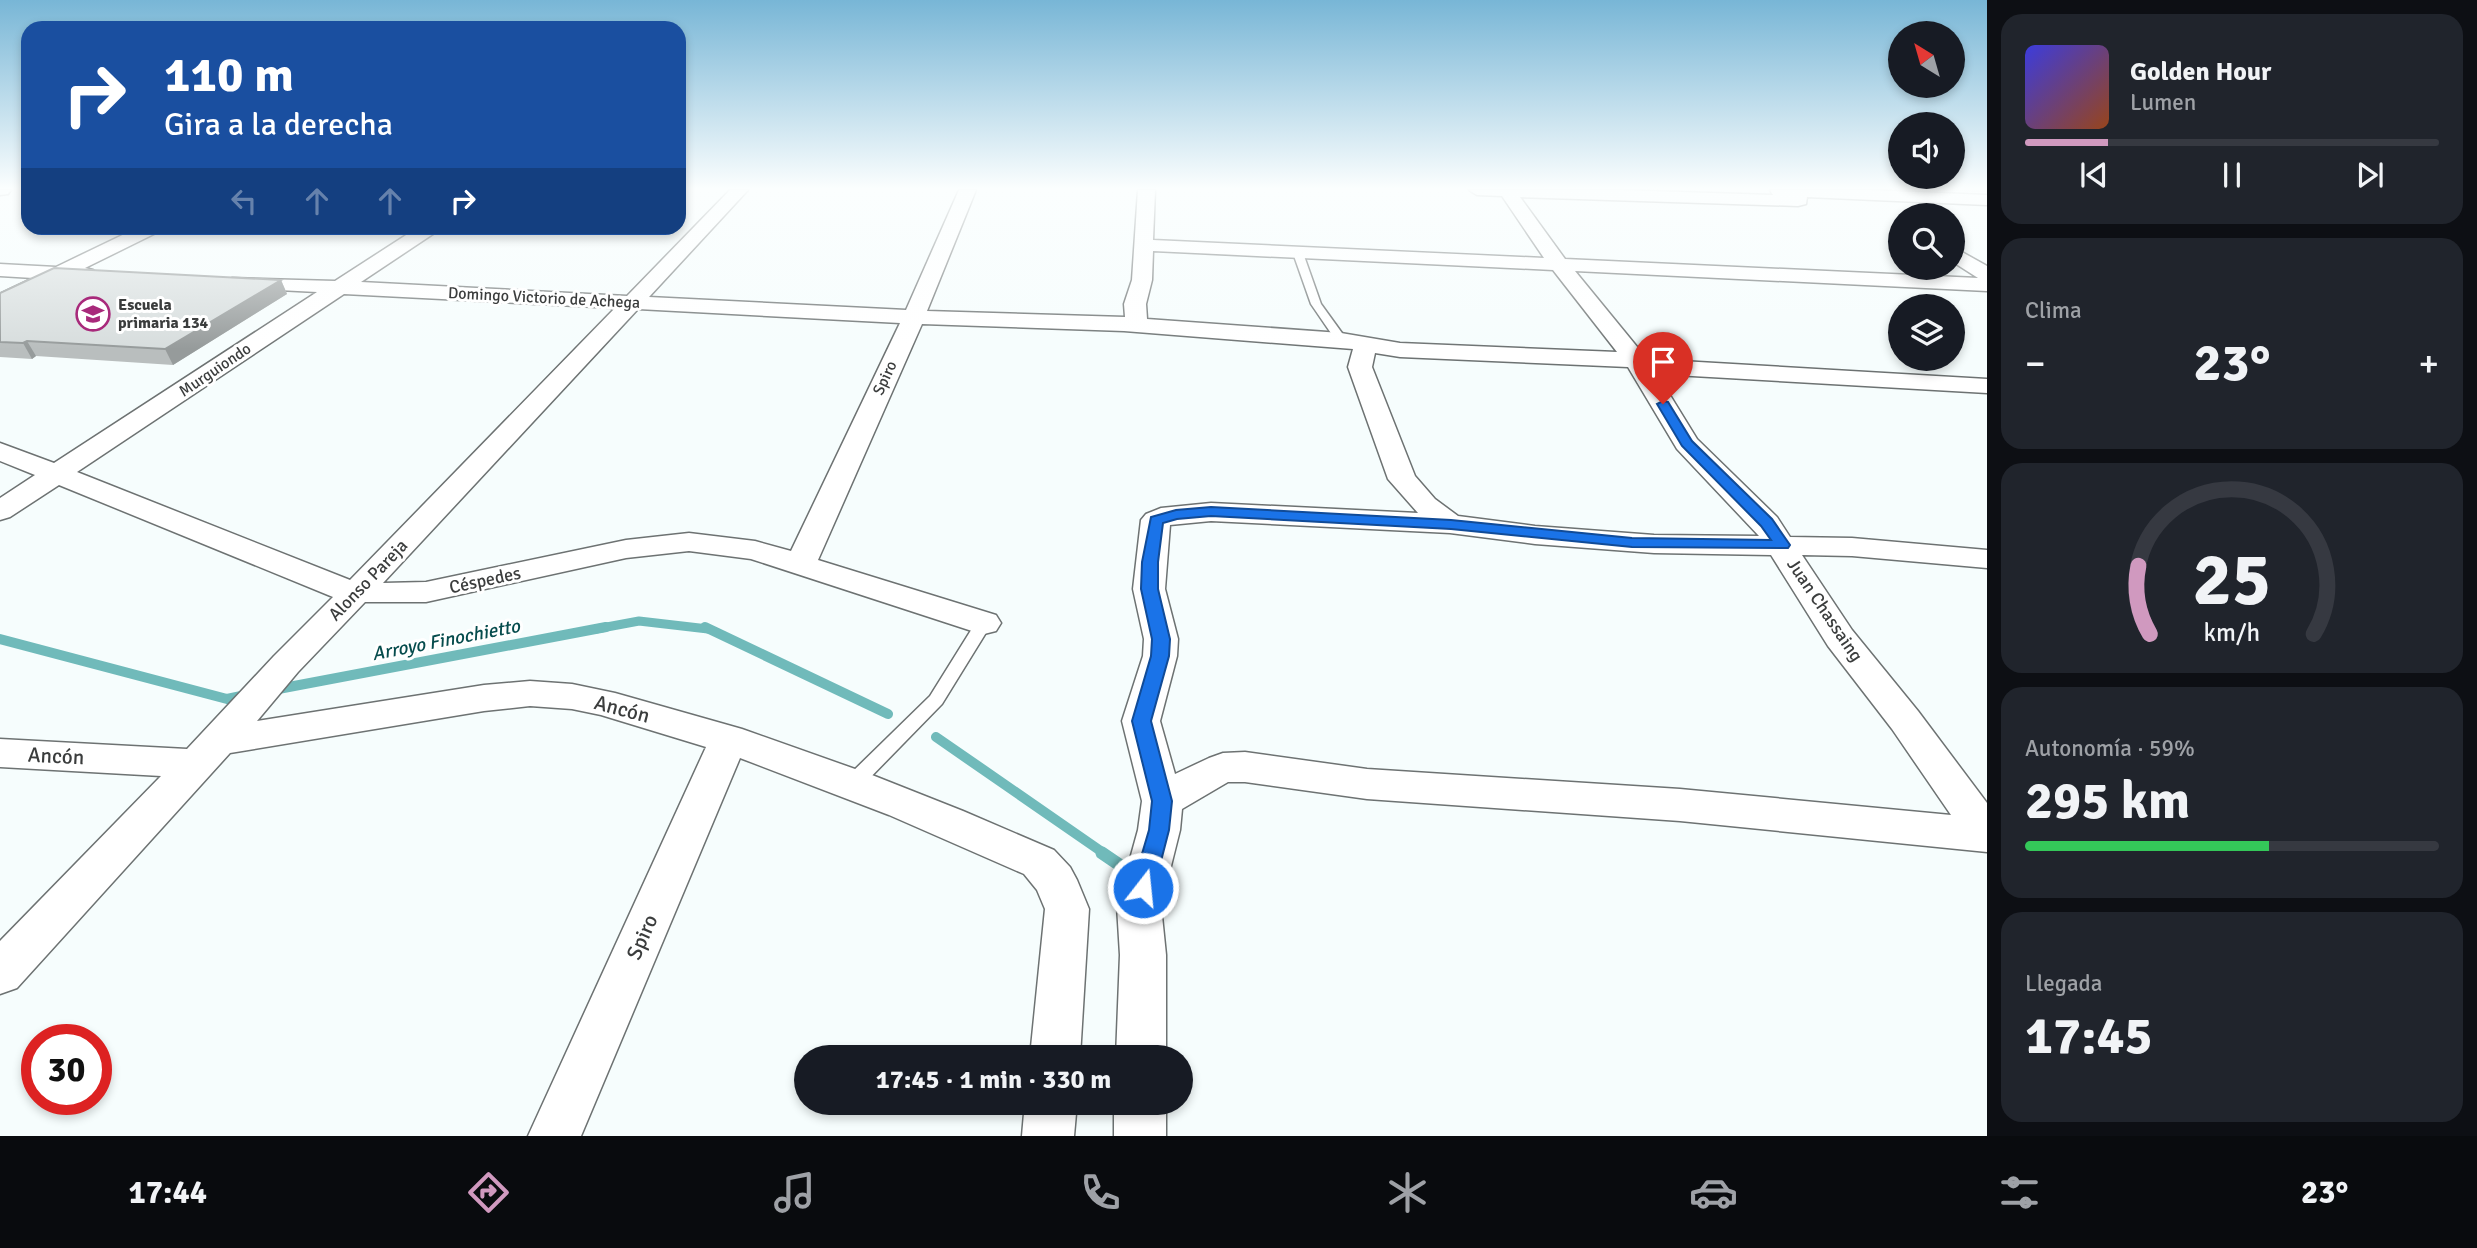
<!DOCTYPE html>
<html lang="es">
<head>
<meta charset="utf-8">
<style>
  body { margin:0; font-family:Signika,sans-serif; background:#20242c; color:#f1f3f6; height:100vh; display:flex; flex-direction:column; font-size:26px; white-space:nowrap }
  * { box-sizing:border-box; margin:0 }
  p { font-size:23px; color:#9ea1a6 }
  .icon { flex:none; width:38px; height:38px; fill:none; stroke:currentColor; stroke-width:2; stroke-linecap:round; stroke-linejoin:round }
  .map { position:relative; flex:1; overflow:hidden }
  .drawer { display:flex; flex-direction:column; gap:14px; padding:14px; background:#0d0f14; width:490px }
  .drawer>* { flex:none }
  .top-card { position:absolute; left:21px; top:21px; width:665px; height:214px; border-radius:21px; box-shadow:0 4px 10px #0003; background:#1a4fa0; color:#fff; overflow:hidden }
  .needle { width:46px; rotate:323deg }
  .buttons { position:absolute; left:1888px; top:21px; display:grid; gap:14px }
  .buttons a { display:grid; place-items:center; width:77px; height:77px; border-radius:50%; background:#171b24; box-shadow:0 4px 10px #0003; font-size:35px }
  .speed { position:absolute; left:21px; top:1024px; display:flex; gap:14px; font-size:35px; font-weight:700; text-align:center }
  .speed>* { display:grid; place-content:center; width:91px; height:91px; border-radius:50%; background:#171b24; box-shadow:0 4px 10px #0003; line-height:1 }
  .speed .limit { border:10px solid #d22; background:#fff; color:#111 }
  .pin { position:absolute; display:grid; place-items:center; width:60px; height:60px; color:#fff; margin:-72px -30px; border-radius:50% 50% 50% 0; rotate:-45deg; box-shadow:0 0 7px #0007 }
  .pin .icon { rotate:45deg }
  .me { position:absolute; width:77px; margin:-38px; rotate:16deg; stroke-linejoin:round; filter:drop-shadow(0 0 5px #0008) }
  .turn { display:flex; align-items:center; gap:24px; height:147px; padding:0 28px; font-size:32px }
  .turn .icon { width:91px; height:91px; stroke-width:2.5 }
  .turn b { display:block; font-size:49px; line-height:60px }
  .lanes { display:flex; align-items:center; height:66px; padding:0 28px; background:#0003; justify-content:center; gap:35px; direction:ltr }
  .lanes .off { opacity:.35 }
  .big { font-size:52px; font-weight:800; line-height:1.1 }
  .drawer .card { flex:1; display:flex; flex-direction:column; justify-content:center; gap:10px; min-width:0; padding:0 24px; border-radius:21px; background:#20242c }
  .drawer .dial { align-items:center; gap:0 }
  .dial svg { height:182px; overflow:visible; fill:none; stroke:#363941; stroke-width:7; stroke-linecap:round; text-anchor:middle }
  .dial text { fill:#f1f3f6; stroke:none }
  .song { display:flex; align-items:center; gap:21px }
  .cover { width:84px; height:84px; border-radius:10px; background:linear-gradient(135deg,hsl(240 70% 55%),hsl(20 70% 35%)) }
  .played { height:7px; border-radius:4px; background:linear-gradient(90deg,#d099bf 20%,#363941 20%) }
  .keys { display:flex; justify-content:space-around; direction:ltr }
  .heat { display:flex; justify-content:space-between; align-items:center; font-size:38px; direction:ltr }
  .charge { height:10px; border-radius:5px; background:linear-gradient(90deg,#34c759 59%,#363941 0) }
  .trip { position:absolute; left:794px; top:1045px; width:399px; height:70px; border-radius:35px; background:#171b24; box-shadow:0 4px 10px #0003; font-weight:800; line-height:70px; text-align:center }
  .dock { display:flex; height:112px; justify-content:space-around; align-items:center; background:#090b0e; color:#9ea1a6 }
  .dock .icon { width:49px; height:49px }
  .dock .on { color:#d099bf }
  .dock b { font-size:32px; color:#f1f3f6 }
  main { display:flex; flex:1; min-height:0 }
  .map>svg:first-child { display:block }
</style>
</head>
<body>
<main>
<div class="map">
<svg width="1987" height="1136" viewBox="0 0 1987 1136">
  <rect width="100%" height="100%" fill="#f6fdfd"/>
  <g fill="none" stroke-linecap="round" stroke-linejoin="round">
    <path stroke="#70baba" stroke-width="9" d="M596,629L639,621L708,629"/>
    <g stroke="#70baba" stroke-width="10">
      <path d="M705,627L888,714"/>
      <path d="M0,639L227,699L246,695"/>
      <path d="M273,690L606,627"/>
      <path d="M936,737L1105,854"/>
    </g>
    <path stroke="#70baba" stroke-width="13" d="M1102,853L1124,868"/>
    <defs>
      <g id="lane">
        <path d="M1298,250L1303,253L1321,304L1347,340L1345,342H1337L1311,304L1293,253Z"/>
        <path d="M984,618L992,623L942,704L860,788L853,791L846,788L843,783L846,778L930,696L978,619Z"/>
      </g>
      <g id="street">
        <path d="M0,190H11L8,194L0,195Z"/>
        <path d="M730,190H748L649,297L906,310L959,190H976L927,311L1125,317L1124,304L1132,280L1138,190H1155L1153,240L1544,258L1502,196L1477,195L1469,190H1621L1773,195L1770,190H1869L1987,195V205L1807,197L1806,204L1798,206L1520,197L1565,259L1978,278L1953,262V247L1987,266V291L1575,271L1647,359L1987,379V393L1657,374L1697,439L1777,517L1790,537L1852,538L1987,550V568L1852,556L1802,555L1852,630L1918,711L1987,803V852L1680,821L1367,799L1245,782H1228L1182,809L1180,830L1161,906L1166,955V1057H1116L1120,955L1117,906L1138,830L1142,801L1122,721L1143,656L1144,639L1133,589L1141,520L1146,514L1161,508L1211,503L1418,513L1388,479L1348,367L1353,349L1124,331L922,324L818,560L996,615L1001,623L996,631L984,634L972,631L751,559L689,551L626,558L426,602H365L298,672L257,721L484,685L530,681L572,684L615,693L742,729L872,775L963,811L1054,850L1070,867L1077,880L1089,909L1080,1057H1030L1045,909L1037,890L1024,874L889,815L740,758L581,1136H528L706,747L601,715L572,709L530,706L484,711L230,753L17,988L0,994V941L161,776L0,767V739L187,749L274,656L333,597L59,485L10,517L0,520V498L35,475L0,461V443L54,463L317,292L239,288L232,286L229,282L232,278L335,281L417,228H438L436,232L361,282L627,296ZM1153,251L1553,270L1617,352L1400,343L1341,333L1147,319L1146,304L1152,280ZM344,294L615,308L350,580L77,472ZM638,309L900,323L791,551L755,541L689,533L626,540L426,582L383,583ZM1375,353L1400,357L1628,367L1677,449L1759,536L1654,535L1535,526L1458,516L1435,499L1415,476L1372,367ZM1211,521L1450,533L1535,544L1654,553L1771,555L1828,646L1892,729L1951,815L1680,789L1367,769L1245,752L1223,753L1209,758L1175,774L1160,721L1177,656L1178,639L1165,589L1170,525Z"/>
        <path d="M137,228H160L158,232L85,268L93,270L96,274L93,278L63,279L0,308V294L33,278L0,276V264L56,267Z"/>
        <path d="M1025,1102H1077L1074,1136H1022Z"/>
        <rect x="1114" y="1102" width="52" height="34"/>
      </g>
    </defs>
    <use href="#lane" stroke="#6d7272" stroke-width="3"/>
    <use href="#street" stroke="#6d7272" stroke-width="3"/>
    <use href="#lane" fill="#fff" fill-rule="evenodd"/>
    <use href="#street" fill="#fff" fill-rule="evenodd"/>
  </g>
  <g fill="#b9bebe">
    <path d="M1924,190H1987V192Z"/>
    <path d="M281,280L287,294L173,365L36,356L32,359L0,357V293Z"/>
  </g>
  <g fill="#969b9b">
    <path d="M281,280L287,294L173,365L165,349Z"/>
    <path d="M27,341L36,356L32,359L23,343Z"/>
  </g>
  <path fill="#d7dddd" stroke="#969b9b" stroke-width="2" d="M54,268L281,280L165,349L27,341L23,343L0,342V293Z"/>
  <linearGradient id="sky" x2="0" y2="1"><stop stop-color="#78b6d6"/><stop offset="0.54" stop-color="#fbfefe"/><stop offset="1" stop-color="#fbfefe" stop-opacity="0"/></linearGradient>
  <rect width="1987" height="349" fill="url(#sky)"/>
  <path fill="#1a73e8" stroke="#114b97" stroke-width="2" d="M1663,401L1668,402L1692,441L1772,519L1790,545L1788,548L1632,547L1451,529L1211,516L1177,519L1163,523L1158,562V589L1170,639L1169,656L1151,721L1172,801L1169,830L1154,888L1150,895L1143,897L1135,895L1132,888L1149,830L1152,801L1132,721L1151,656L1152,639L1141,589L1142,562L1151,517L1176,510L1211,507L1451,520L1632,538L1771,540L1761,526L1682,446L1657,404Z"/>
  <defs>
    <symbol id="school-ring" viewBox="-11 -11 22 22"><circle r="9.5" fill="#fff" stroke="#a82a7b" stroke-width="1.5"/><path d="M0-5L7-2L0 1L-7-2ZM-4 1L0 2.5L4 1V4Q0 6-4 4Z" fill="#a82a7b"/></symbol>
  </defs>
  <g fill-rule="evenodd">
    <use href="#school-ring" x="74" y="295" width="38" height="38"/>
  </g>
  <g text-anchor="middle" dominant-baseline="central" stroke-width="6" stroke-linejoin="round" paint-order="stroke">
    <g font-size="16" fill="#3b3d3d" stroke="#fff">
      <text transform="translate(544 298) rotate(3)">Domingo Victorio de Achega</text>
      <text transform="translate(215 370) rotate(-34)">Murguiondo</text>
      <text transform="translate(885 378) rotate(-65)">Spiro</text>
    </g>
    <g font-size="16" font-weight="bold" fill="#3b3d3d" stroke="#fff" text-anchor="start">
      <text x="118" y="305">Escuela<tspan x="118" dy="18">primaria 134</tspan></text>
    </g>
    <g font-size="18" fill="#3b3d3d" stroke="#fff">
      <text transform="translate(368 580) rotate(-46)">Alonso Pareja</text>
      <text transform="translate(485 580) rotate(-12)">Céspedes</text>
      <text transform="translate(1825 610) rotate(56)">Juan Chassaing</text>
    </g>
    <g font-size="19" font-style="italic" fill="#064c4d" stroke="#fff">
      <text transform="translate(446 640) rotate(-11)">Arroyo Finochietto</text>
    </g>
    <g font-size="21" fill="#3b3d3d" stroke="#fff">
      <text transform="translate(622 709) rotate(15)">Ancón</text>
      <text transform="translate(56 756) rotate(3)">Ancón</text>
      <text transform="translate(642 937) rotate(-66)">Spiro</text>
    </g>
  </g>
</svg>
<div class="buttons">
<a><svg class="needle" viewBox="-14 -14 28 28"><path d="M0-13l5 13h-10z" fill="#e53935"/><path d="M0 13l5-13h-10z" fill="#9ea1a6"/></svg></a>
<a><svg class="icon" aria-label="sound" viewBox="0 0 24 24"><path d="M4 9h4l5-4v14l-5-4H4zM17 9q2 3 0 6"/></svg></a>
<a><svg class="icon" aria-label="search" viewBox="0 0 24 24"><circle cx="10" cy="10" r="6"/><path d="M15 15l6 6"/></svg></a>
<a><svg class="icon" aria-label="layers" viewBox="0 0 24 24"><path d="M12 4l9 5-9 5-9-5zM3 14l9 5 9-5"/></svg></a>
</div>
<div class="speed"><div class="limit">30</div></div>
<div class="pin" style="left:1663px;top:404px;background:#d93025"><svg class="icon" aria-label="arrive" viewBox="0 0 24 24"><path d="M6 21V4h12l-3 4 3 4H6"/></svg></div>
<svg class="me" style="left:1143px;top:888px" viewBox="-20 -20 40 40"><circle r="17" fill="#1a73e8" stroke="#fff" stroke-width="3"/><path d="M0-11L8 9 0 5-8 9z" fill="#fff"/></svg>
<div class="trip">17:45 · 1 min · 330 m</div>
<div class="top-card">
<div class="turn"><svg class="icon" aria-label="right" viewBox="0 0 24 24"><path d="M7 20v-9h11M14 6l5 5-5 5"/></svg><div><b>110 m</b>Gira a la derecha</div></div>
<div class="lanes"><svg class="icon off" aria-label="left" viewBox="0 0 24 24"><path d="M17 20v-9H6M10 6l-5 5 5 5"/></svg><svg class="icon off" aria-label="ahead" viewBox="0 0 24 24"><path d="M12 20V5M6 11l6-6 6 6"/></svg><svg class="icon off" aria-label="ahead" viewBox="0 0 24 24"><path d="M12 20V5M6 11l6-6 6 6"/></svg><svg class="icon" aria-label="right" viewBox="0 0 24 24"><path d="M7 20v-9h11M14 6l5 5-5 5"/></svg></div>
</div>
</div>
<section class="drawer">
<div class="card">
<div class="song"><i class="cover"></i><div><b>Golden Hour</b><p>Lumen</p></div></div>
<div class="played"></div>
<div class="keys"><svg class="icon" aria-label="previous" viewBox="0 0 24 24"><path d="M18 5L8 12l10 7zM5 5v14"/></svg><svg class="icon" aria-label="pause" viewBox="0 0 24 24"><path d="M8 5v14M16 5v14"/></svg><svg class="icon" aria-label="next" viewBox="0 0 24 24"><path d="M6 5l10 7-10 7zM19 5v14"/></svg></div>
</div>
<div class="card"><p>Clima</p>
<div class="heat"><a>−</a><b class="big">23°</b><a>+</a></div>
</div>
<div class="card dial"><svg viewBox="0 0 100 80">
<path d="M14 69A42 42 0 1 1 86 69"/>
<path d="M14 69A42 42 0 0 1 9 39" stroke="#d099bf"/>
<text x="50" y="56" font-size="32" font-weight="700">25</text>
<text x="50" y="72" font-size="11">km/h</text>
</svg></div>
<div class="card"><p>Autonomía · 59%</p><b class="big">295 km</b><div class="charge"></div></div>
<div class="card"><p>Llegada</p><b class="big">17:45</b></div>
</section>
</main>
<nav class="dock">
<b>17:44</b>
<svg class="icon on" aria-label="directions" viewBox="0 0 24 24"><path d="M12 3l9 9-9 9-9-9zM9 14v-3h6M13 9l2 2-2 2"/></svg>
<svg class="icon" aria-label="music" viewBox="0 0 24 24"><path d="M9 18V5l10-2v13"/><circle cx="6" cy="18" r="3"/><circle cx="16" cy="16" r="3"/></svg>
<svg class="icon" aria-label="phone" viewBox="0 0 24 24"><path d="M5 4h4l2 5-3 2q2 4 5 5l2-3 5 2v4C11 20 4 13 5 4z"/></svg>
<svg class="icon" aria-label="climate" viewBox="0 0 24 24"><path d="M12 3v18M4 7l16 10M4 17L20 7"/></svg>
<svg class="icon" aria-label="car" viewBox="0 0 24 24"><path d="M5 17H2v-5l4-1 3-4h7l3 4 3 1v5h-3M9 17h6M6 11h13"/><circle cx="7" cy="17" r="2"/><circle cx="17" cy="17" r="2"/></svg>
<svg class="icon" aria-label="filters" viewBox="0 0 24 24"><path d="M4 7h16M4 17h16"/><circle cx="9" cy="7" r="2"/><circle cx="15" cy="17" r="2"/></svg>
<b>23°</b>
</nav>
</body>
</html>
